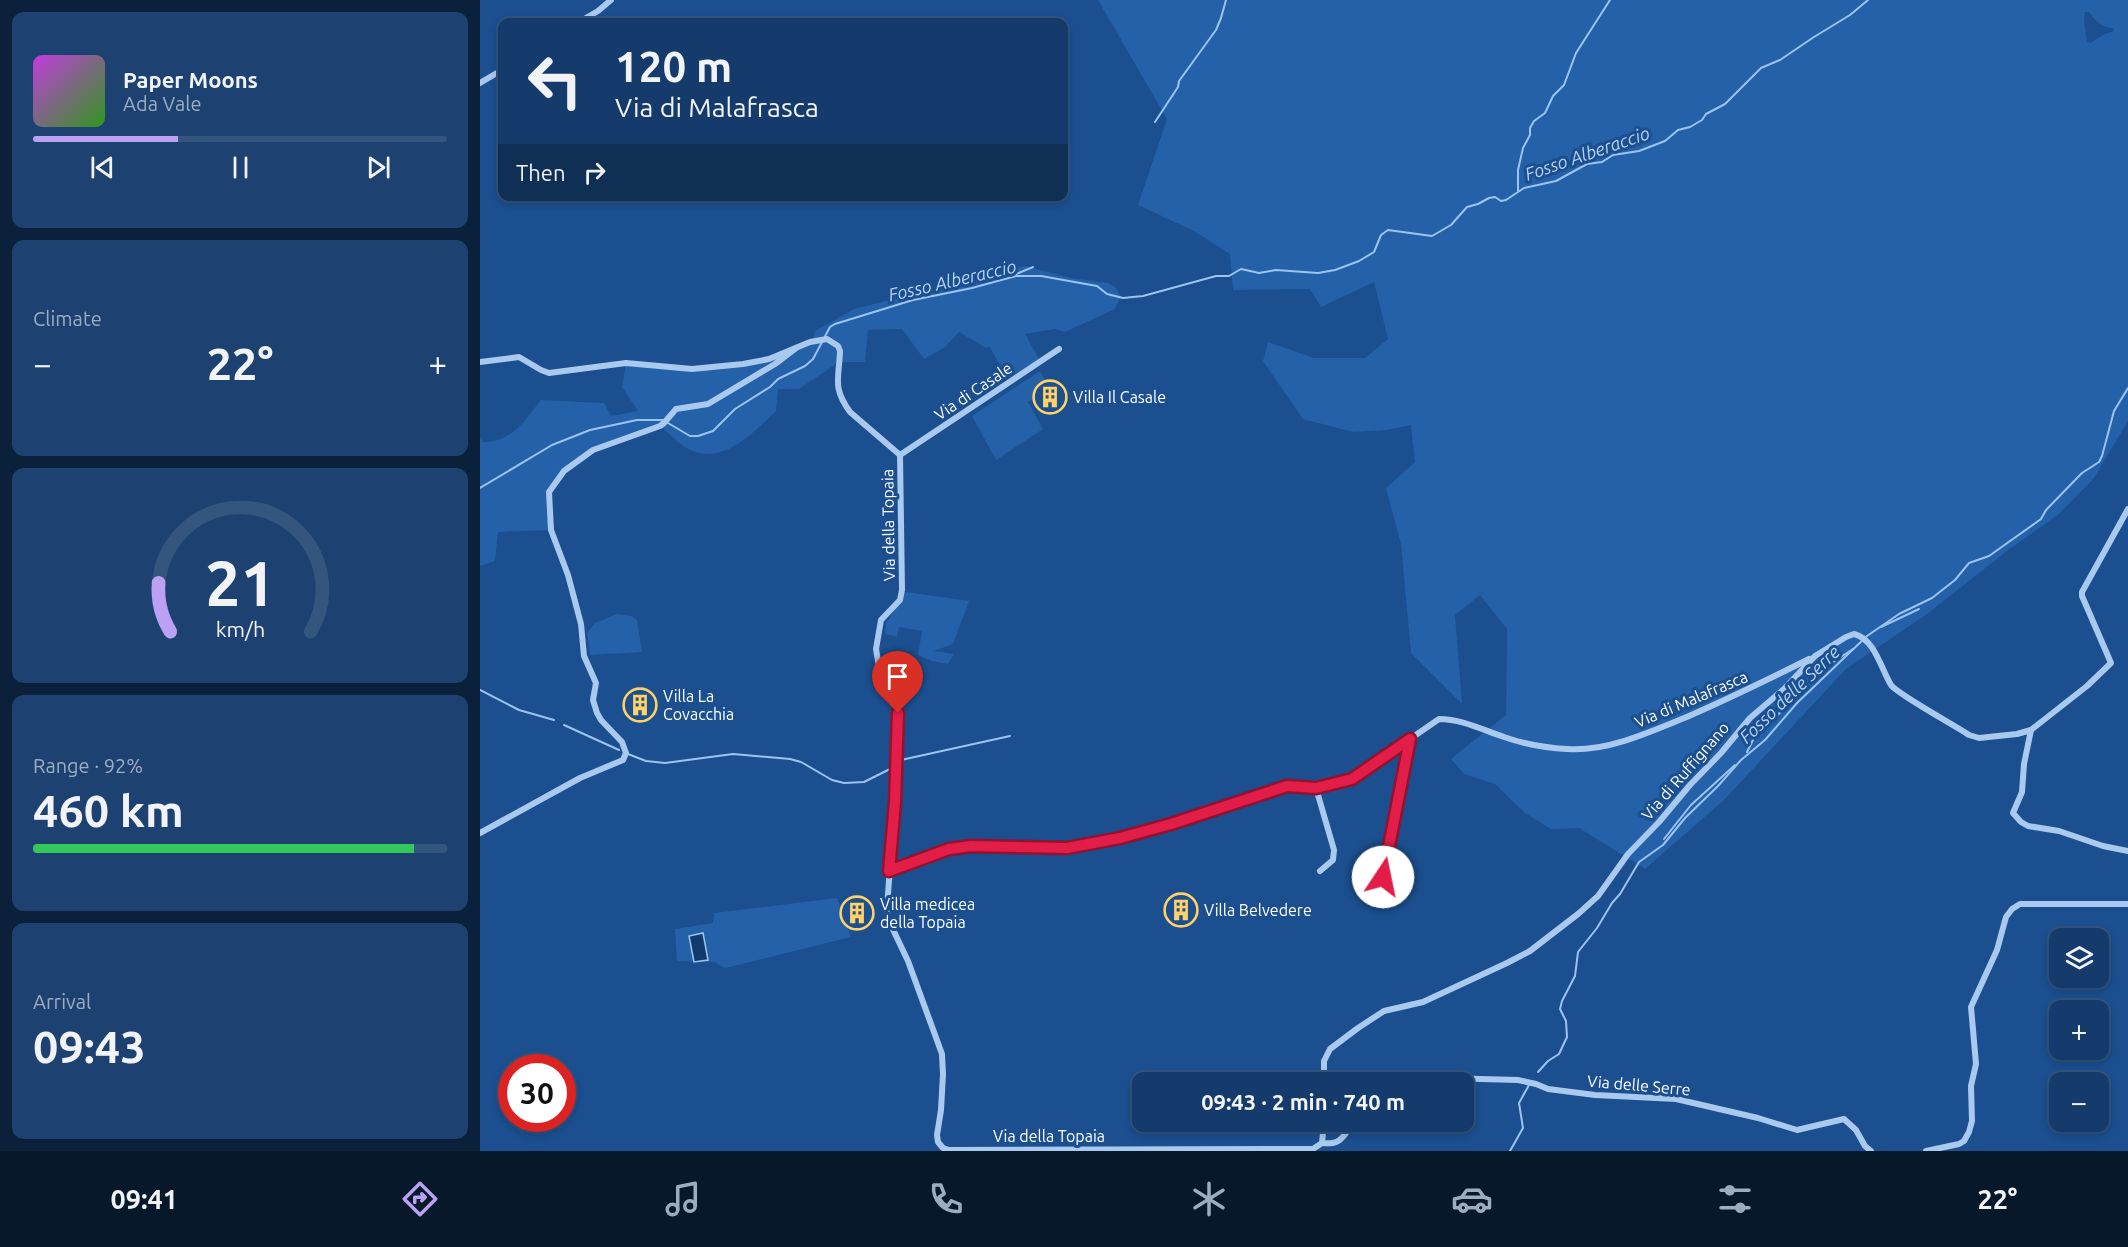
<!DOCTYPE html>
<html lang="en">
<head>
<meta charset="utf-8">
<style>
  body { margin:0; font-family:Ubuntu,sans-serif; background:#1d4271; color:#f1f3f6; height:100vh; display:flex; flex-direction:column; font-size:22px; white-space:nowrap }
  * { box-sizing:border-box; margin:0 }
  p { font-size:20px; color:#9dadc1 }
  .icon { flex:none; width:33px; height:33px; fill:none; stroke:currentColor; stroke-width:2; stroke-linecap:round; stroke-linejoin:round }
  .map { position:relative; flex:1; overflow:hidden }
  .drawer { display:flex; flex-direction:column; gap:12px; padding:12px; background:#0b203b; width:480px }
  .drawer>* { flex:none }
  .banner { position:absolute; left:18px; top:18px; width:570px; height:183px; border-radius:12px; box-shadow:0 3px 9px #0003,0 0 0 2px #33557e; background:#143b6b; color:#f1f3f6; overflow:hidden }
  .controls { position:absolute; left:1569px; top:928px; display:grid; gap:12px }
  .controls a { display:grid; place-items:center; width:60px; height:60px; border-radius:12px; background:#143b6b; box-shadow:0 3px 9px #0003,0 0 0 2px #33557e; font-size:30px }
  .speed { position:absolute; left:18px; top:1054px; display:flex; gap:12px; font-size:30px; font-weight:700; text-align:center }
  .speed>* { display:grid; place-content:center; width:78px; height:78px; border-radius:50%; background:#143b6b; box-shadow:0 3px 9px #0003,0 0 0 2px #33557e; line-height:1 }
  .speed .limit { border:9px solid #d22; background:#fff; color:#111 }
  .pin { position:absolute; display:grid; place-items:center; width:51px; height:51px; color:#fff; margin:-62px -26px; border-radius:50% 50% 50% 0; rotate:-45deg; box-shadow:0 0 6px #0007 }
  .pin .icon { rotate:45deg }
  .me { position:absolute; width:66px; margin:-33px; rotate:11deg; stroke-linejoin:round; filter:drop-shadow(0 0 4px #0008) }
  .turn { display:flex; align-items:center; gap:21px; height:126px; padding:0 18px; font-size:27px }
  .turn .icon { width:78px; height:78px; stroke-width:2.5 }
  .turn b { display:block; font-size:42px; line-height:51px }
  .then { display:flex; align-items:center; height:57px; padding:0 18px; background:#0003; gap:12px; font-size:22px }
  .big { font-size:45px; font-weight:700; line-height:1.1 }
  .drawer .tile { flex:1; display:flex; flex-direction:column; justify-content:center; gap:9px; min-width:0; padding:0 21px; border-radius:12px; background:#1d4271 }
  .drawer .dial { align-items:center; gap:0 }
  .dial svg { height:156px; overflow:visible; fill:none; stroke:#33557e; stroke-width:7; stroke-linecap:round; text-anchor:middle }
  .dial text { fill:#f1f3f6; stroke:none }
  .song { display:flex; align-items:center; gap:18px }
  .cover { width:72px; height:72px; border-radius:9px; background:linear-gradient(135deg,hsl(290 70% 55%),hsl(110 70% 35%)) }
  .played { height:6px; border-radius:3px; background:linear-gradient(90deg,#bca0f2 35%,#33557e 35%) }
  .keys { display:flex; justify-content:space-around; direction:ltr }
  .heat { display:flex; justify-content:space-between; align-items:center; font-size:33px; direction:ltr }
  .charge { height:9px; border-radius:4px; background:linear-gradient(90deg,#34c759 92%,#33557e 0) }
  .trip { position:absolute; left:652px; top:1072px; width:342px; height:60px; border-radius:12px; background:#143b6b; box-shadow:0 3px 9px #0003,0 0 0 2px #33557e; font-weight:700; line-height:60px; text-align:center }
  .tab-bar { display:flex; height:96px; justify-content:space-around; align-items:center; background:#08182b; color:#9dadc1 }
  .tab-bar .icon { width:42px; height:42px }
  .tab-bar .active { color:#bca0f2 }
  .tab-bar b { font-size:27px; color:#f1f3f6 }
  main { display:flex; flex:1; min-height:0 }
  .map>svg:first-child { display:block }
</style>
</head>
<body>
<main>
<section class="drawer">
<div class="tile">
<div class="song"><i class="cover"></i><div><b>Paper Moons</b><p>Ada Vale</p></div></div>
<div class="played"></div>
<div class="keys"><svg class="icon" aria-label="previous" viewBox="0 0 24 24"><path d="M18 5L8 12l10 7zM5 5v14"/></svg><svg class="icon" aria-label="pause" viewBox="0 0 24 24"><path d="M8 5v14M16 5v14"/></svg><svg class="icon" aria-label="next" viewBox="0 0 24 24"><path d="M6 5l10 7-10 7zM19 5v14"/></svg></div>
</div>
<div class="tile"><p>Climate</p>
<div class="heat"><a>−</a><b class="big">22°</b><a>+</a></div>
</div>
<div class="tile dial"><svg viewBox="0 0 100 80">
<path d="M14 69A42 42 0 1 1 86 69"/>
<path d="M14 69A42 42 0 0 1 8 44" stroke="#bca0f2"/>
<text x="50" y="56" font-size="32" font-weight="700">21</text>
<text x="50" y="72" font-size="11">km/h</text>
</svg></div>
<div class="tile"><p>Range · 92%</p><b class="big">460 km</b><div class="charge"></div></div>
<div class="tile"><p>Arrival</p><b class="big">09:43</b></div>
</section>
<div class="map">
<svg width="1648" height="1151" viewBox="0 0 1648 1151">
  <rect width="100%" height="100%" fill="#1b4f8f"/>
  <g fill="#2461a8" fill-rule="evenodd">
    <path d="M618,0H1648V421L1614,478L1579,514L1527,551L1447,614L1366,669L1244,800L1165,869L1099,828L1071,829L1045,813L1015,784L984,774L971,759L1026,715L1027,629L1000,595L975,615L982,704L931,653L921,544L906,488L935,462L931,425L906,430L873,432L823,419L783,361L788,342L834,358H885L908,339L894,282L841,307L830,289L753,290L750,254L714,231L658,205L687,119ZM1605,12H1609C1615,21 1622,28 1633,28L1634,31L1625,34L1610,43L1607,41L1604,21Z"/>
    <path d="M545,266L591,278L628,283L635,287L641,296L635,309L585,332L575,329L545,334L559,359L527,379L510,347L506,348L479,332L465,347L444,359L422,329L388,330L385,362H359L319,389H298L296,411C275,431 245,464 213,451C201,447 190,434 180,426L113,450L84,471L69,492L71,530L18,532L15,561L0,566V438L3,442C32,442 45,420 61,400L124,403L131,416L158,411L142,387L146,363L191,368L275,362L332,343L335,331L374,309L482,282L505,279L523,270Z"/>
    <path d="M560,371L570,390L548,402L563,429L516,460L492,416Z"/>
    <path d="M426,592L489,601L473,644L454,651L474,654L468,664L452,661L438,655L442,631L419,627L417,637L405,634L406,623Z"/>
    <path d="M137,614L151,616L157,620L162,652L110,655L107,633L115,623Z"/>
    <path d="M357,898L371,937L245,968L234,962L197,961L195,929L233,923L234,913Z"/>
  </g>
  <path fill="#123a6d" stroke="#9cc4f0" stroke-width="1.5" d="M223,933L228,960L214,962L209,936Z"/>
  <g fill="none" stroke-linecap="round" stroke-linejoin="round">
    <g stroke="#9cc4f0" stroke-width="2">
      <path d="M675,122L698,87L699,81L736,30L741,18L746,0"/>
      <path d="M1038,191V170L1043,148L1050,135V128L1054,121L1065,113L1073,96L1084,85L1096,53L1130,0"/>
      <path d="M534,275L553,267"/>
      <path d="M188,423L210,436H218L233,431L255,409L290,387L298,379L325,366L333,359L350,327L355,324L433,300L492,288L536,276H561L617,286L627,294L643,298L663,296L736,276H749L761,269L779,273L796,270L838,273L855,270L879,261L894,252L901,235L908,230L952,236L971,225L987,207L998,204L1009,198L1015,197L1021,201L1026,200L1044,188L1076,181L1107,164L1122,162L1133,155L1159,151L1185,141L1198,130L1210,127L1222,120L1226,114L1245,104L1281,68L1300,60L1334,37L1370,15L1388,0"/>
      <path d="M0,488L72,445L110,430L157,420H183"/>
      <path d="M1401,627L1439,609"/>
      <path d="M0,690L39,710L74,720"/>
      <path d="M84,725L139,750"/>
      <path d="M1267,752L1274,738L1314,699L1320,688L1326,687L1347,666L1373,649"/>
      <path d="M148,754L166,761L185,763L253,754L310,759L321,762L352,780L364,783L384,782L414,767"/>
      <path d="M421,760L530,736"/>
      <path d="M1184,839L1211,805L1255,765"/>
      <path d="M1058,1072L1068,1061L1079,1054L1087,1037L1086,1021L1080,1009L1082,1001L1095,976L1098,952L1117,928L1132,903L1140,894L1159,862L1183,845L1205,818L1238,786L1261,760L1285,740L1317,703L1387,636L1419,614L1452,598L1475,580L1489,563L1509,556L1561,519L1566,510L1602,473L1619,462L1622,456L1634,411L1648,388"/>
      <path d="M1030,1151L1043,1128L1039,1103L1049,1085"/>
    </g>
    <g stroke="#a9c9ee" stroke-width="6">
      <path d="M99,22L118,11L131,0"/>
      <path d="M0,83L22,70"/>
      <path d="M0,362L39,357L61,370L69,373L146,363L212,369L263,364L289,359L330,342L347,339L358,346L360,351C359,379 352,387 370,412L420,455"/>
      <path d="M420,455L422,590L420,600L401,620L396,649L399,667L415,699L418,713L415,802L407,907L408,919L428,961L462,1054L463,1074L461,1110L457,1135L458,1142L463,1148L469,1150L833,1149L842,1143L844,1122"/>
      <path d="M420,455L579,349"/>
      <path d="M1551,730L1544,764L1542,792L1533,813L1541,822L1548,826L1579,831L1623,846L1648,851"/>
      <path d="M836,788L854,850L853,860L840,871"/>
      <path d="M0,833L100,778L143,760L146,753L142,742L121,720L117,713L113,700L116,683L104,656L101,624L88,575L71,530L69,492L84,471L113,450L180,426L184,423L196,409L228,404L295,364L316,348"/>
      <path d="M409,871L469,849L491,846L587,847L640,838L691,824L806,786L836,788L872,779L959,719C982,719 1003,730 1024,737C1044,744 1066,748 1087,749C1127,752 1173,731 1209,716C1250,698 1289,679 1329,659"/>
      <path d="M903,877L930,739"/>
      <path d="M844,1083V1061L850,1049L878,1028L904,1011L943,1002L1027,963L1050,951L1098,914L1118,896L1148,854L1179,822L1210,785L1241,753L1270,718L1304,689L1335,656L1366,637L1374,634C1395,639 1401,669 1411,685C1417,694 1476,726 1489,735L1499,738L1537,734L1551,730L1607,686L1631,663L1602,596V592L1648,509"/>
      <path d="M907,1083L911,1080L925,1077L1038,1080L1056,1084L1068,1089L1115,1095L1196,1099L1278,1118L1317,1130L1364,1119L1376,1130L1385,1146L1391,1151"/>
      <path d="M842,1143C862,1145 862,1137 874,1122"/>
      <path d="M1446,1151L1479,1144L1484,1141L1489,1132L1492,1121L1491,1086L1496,1064L1491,1007L1517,950L1526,917L1532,909L1540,904H1648"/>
    </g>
  </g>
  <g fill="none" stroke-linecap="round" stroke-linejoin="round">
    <defs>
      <path id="route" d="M418,713L415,802L409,871L469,849L491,846L587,848L640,838L691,824L807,786L836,788L872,779L930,739L903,877"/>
    </defs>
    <use href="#route" stroke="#92132f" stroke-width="15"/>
    <use href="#route" stroke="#e11d48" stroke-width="10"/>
  </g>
  <defs>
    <symbol id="building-ring" viewBox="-11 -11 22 22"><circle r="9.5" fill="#1b4f8f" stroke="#ffd166" stroke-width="1.5"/><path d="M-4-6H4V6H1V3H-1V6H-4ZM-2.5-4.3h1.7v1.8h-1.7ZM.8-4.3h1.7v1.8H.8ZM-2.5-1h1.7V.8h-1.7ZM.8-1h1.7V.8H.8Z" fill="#ffd166"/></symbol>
  </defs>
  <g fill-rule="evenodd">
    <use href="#building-ring" x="551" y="378" width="38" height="38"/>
    <use href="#building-ring" x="141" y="686" width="38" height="38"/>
    <use href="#building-ring" x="682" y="891" width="38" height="38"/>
    <use href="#building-ring" x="358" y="894" width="38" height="38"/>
  </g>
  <g text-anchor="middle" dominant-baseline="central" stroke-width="6" stroke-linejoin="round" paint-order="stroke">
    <g font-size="16" fill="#fff" stroke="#1b4f8f">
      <text transform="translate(493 391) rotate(-34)">Via di Casale</text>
      <text transform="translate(408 525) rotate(-91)">Via della Topaia</text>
      <text transform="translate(1211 699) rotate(-23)">Via di Malafrasca</text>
      <text transform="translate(1205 771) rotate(-49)">Via di Ruffignano</text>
      <text transform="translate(1159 1085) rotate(5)">Via delle Serre</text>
      <text x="569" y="1136">Via della Topaia</text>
    </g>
    <g font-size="16" fill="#fff" stroke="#1b4f8f" text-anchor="start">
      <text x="593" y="397">Villa Il Casale</text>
      <text x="183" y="696">Villa La<tspan x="183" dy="18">Covacchia</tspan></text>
      <text x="400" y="904">Villa medicea<tspan x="400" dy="18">della Topaia</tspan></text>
      <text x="724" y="910">Villa Belvedere</text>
    </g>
    <g font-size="18" font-style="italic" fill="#b5d3f5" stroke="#1b4f8f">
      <text transform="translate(1107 153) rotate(-19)">Fosso Alberaccio</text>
      <text transform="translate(472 280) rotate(-13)">Fosso Alberaccio</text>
      <text transform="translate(1309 694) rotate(-44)">Fosso delle Serre</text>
    </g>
  </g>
</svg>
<div class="controls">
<a><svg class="icon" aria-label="layers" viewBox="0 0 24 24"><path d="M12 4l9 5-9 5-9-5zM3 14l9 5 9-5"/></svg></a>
<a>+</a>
<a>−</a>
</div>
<div class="speed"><div class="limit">30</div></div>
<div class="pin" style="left:418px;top:713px;background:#d93025"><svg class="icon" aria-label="arrive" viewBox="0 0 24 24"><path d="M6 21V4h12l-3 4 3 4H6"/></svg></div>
<svg class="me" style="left:903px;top:877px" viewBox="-20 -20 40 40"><circle r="19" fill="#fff"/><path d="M0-13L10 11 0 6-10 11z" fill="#e11d48"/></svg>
<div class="trip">09:43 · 2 min · 740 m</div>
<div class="banner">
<div class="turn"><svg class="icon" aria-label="left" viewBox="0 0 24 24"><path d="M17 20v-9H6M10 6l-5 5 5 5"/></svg><div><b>120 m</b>Via di Malafrasca</div></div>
<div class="then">Then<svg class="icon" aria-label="right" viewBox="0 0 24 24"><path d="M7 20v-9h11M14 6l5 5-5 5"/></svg></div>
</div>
</div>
</main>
<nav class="tab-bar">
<b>09:41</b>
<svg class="icon active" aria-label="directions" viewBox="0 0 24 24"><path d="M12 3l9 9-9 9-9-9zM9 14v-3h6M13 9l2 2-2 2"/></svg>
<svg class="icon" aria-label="music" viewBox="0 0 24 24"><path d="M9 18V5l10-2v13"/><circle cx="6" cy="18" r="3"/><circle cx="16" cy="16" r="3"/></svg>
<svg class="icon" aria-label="phone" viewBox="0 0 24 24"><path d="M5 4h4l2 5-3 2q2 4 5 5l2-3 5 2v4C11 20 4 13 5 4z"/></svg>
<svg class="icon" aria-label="climate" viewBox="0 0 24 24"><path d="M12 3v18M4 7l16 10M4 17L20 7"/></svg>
<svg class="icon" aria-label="car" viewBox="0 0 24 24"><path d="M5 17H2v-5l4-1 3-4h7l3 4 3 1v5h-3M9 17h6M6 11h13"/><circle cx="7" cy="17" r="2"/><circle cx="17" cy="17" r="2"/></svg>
<svg class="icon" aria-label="filters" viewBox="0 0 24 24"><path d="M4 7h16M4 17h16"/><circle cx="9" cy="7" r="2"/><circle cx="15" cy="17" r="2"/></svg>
<b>22°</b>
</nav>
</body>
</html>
